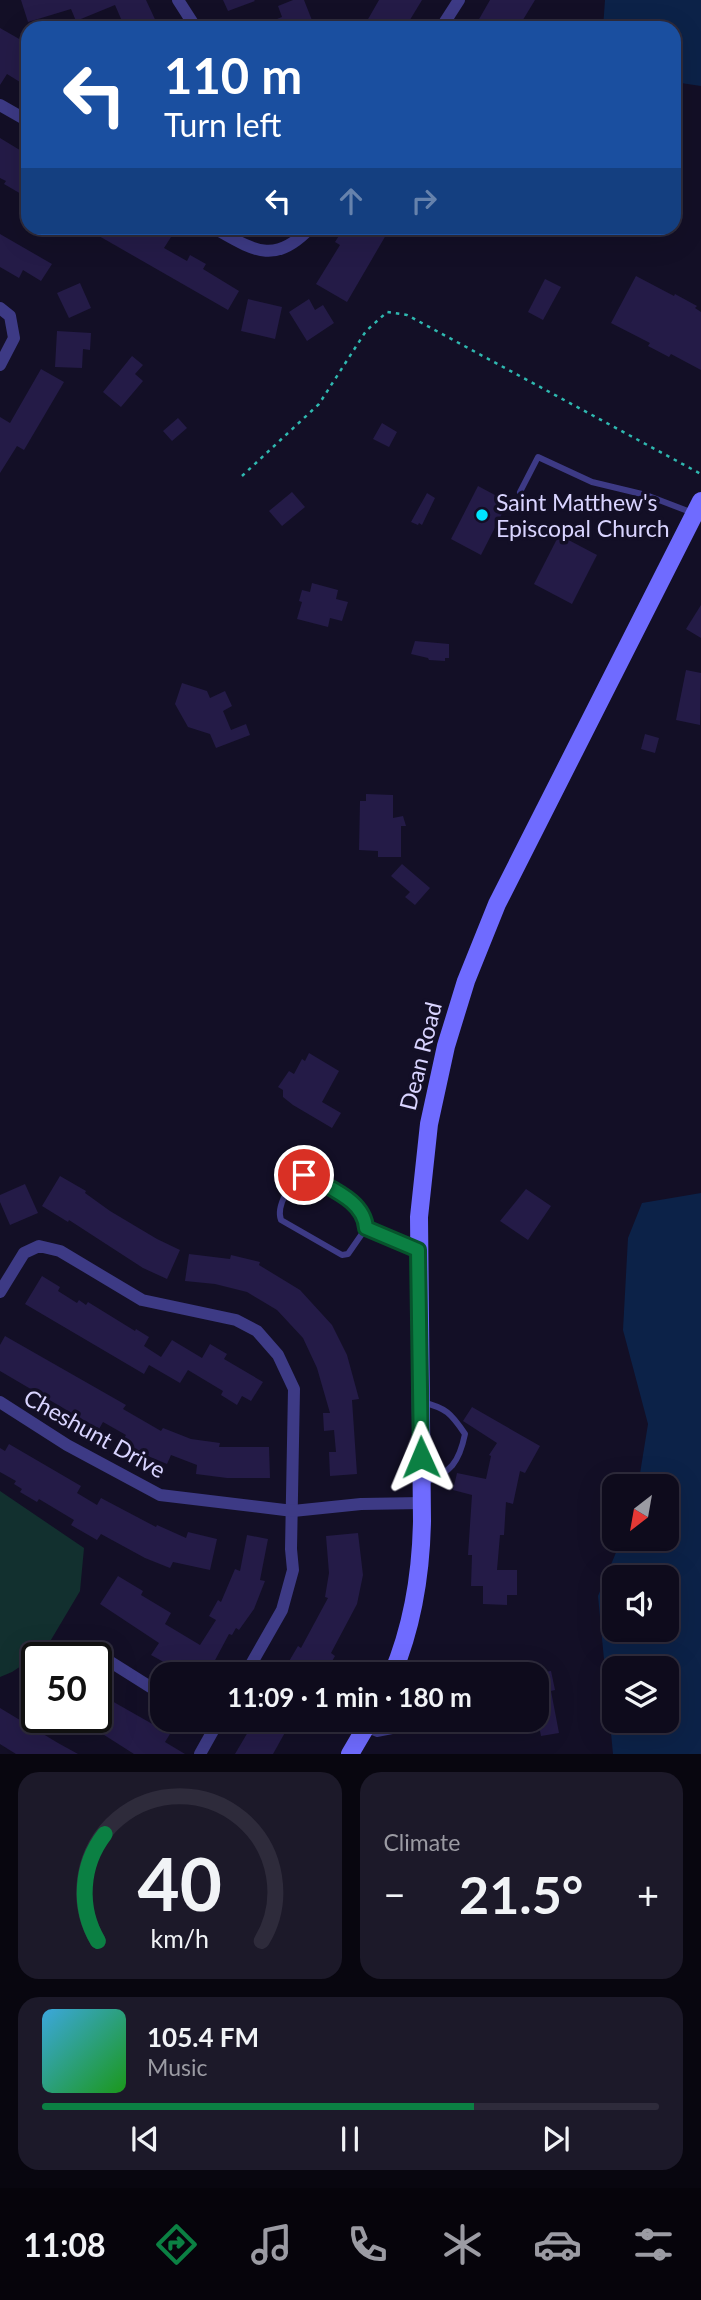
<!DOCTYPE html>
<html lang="en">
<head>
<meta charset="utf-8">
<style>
  body { margin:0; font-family:Lato,sans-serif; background:#1c1929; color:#f1f3f6; height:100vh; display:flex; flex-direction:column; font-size:26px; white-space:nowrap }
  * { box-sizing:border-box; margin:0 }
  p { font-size:23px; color:#9b9ba3 }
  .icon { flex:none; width:38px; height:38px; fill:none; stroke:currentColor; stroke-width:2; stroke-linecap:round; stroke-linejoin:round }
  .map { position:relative; height:1754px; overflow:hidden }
  .details { display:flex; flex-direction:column; gap:18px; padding:18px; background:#08060f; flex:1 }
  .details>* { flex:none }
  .top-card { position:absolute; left:21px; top:21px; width:660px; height:214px; border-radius:21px; box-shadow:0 7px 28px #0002,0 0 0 2px #2e2b3b; background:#1a4fa0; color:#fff; overflow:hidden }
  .needle { width:46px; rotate:211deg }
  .fabs { position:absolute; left:602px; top:1474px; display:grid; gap:14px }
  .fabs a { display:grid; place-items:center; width:77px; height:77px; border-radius:14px; background:#0e0b1c; box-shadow:0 7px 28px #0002,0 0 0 2px #2e2b3b; font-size:35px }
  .speed { position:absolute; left:21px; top:1642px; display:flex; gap:14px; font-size:35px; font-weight:700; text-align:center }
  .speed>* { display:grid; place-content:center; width:91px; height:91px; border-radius:50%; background:#0e0b1c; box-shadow:0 7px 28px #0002,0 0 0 2px #2e2b3b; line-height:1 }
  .speed .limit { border:4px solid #111; border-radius:10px; background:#fff; color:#111 }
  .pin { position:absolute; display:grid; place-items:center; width:60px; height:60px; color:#fff; margin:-30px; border:4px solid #fff; border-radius:50%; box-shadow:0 2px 7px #0007 }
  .me { position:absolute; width:77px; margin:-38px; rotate:359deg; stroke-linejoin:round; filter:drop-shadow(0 0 5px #0008) }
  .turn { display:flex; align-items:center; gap:24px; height:147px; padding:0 28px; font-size:32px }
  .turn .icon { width:91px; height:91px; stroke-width:2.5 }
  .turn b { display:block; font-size:49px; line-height:60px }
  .lanes { display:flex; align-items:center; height:66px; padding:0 28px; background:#0003; justify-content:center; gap:35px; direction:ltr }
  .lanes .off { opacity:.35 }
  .big { font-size:52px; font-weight:700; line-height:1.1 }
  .details .card { flex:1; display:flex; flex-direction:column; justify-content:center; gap:10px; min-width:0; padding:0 24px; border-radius:21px; background:#1c1929 }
  .details .dial { align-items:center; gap:0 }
  .dial svg { height:182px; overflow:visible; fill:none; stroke:#2e2b3b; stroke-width:7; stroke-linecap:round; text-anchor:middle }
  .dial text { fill:#f1f3f6; stroke:none }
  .song { display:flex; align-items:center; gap:21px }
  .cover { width:84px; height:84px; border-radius:10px; background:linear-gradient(135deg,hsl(200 70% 55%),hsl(120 70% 35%)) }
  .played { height:7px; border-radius:4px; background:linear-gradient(90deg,#0b8043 70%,#2e2b3b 70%) }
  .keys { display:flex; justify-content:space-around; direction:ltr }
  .heat { display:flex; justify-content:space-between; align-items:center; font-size:38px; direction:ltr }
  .details .tiles { flex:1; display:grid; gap:18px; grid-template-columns:1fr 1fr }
  .card:last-child { grid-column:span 2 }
  .trip { position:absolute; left:150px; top:1662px; width:399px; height:70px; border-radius:21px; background:#0e0b1c; box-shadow:0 7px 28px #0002,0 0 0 2px #2e2b3b; font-weight:700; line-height:70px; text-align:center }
  .dock { display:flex; height:112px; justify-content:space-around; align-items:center; background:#06040b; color:#9b9ba3 }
  .dock .icon { width:49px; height:49px }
  .dock .on { color:#0b8043 }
  .dock b { font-size:32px; color:#f1f3f6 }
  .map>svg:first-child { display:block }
</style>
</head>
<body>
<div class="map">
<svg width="701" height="1754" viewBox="0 0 701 1754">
  <rect width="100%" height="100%" fill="#130f26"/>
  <path fill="#12302f" d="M0,1491L84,1548L80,1591L45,1650L12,1672L0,1677Z"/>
  <g fill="#0c2248" fill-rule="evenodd">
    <path d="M605,0H701V86L674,82V28H603Z"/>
    <path d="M701,1193V1754H613L598,1596L622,1538H667V1486H638L648,1424L623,1330L628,1238L642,1203ZM614,1577H667V1629H614ZM614,1668H667V1720H614Z"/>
  </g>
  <g fill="#241b47">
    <path d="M21,0H146L159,28H125L115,5L76,21L71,9L28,22Z"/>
    <path d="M223,0H254L255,1L228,11Z"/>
    <path d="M293,0H304L315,28H255L282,17L278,6Z"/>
    <path d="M379,0H422L405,28H363Z"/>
    <path d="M490,0H535L518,28H474Z"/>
    <path d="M0,28L28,44V87L7,74L0,85Z"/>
    <path d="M0,138L28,155V198L4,184L6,181L0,178Z"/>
    <path d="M85,228H155L171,237L164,248L187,261L190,255L206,264L203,269L239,291L228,310Z"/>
    <path d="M344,228L355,232L358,228H374L386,235L347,302L316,284L340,245L335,242Z"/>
    <path d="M0,234L52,264L41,281L23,270L19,278L0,267Z"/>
    <path d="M636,276L674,296L675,294L697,306L695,308L701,312V370L671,354L669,357L648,346L650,343L611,323Z"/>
    <path d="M545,279L561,287L543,320L528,312Z"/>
    <path d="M80,283L91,308L69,318L57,293Z"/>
    <path d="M248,299L282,307L275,339L241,331Z"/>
    <path d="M309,299L315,310L323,305L334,323L307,341L289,312Z"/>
    <path d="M57,331L91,333L90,350L83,349L82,368L55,367Z"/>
    <path d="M132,356L143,365L135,374L143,381L121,407L103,392Z"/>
    <path d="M41,369L64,382L24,450L17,446L0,473V417L10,423Z"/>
    <path d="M178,418L187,428L172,441L163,431Z"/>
    <path d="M382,423L397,432L389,447L373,439Z"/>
    <path d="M478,486L508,502L481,555L451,539Z"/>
    <path d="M292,492L305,507L282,526L269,511Z"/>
    <path d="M427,493L435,498L422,525L419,523L418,525L411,522Z"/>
    <path d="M559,535L597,555L572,604L534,584Z"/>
    <path d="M312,583L338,590L336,599L348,602L342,621L330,618L328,627L297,619L302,602L299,601L302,590L310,592Z"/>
    <path d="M701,605V638L686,629Z"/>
    <path d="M415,641L449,644V658H445V661L429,660L428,658L411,654Z"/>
    <path d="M686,670L701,673L700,725L676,720Z"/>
    <path d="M182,683L207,691L210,698L225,691L232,706L223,711L231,730L246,724L250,735L216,748L210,734L188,727L175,704Z"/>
    <path d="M645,734L659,738L655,753L641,749Z"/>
    <path d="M366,794L393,795V818L403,816L406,826H401V857H378V851L359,850L360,801H366Z"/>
    <path d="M402,864L430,888L415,905L405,897L410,892L391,876Z"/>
    <path d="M309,1053L339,1071L322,1102L341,1113L332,1128L293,1105L283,1097V1090L278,1087L289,1071L294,1074L302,1059L305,1061Z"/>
    <path d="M60,1176L86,1191L85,1193L110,1211L157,1239L180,1250L167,1279L143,1268L69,1220L68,1222L42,1206Z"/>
    <path d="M25,1184L38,1213L10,1225L0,1202V1195Z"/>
    <path d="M526,1189L551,1206L528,1240L500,1221Z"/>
    <path d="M189,1254L230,1259L231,1255L260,1262L259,1265L300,1290L332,1325L347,1355L359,1399L352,1400L357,1474L330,1476L329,1452H336L334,1430L324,1431L323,1413H330L317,1368L303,1338L277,1310L247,1292L215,1284L185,1281Z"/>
    <path d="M42,1276L60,1287L58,1291L77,1303L79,1300L86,1305L88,1302L135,1331L136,1329L149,1337L144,1346L161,1357L172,1340L202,1358L210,1344L227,1354L224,1359L263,1382L251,1401L242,1396L237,1405L221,1395L223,1391L188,1370L180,1383L149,1365L144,1374L25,1304Z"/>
    <path d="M5,1336L126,1405L123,1409L161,1431L163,1428L191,1439L220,1443L219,1447H269L270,1478H227L196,1474L197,1465L171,1455L167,1464L136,1451L121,1443L126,1435L103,1422L99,1429L0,1371V1345Z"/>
    <path d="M472,1407L540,1446L525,1473L520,1471L513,1504L506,1502L504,1535H500L497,1570H517V1595H507V1605L483,1604V1586H471L472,1555H468L472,1495L453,1490L457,1473L486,1479L491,1456L489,1455L497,1443L463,1421Z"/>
    <path d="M9,1444L81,1486L77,1493L97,1505L101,1498L156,1527L157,1525L186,1538L188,1532L217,1539L210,1570L173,1562L170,1568L145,1558L101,1534L97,1540L71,1525L74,1520L39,1499L37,1502L20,1492L22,1489L14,1484L16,1481L0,1472V1448L5,1451Z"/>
    <path d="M358,1533L363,1575L357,1604L331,1653L335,1656L324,1675H281L298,1646L301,1648L328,1598L325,1597L329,1573L326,1536Z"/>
    <path d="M247,1535L268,1539L260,1580L265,1581L254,1609L239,1630L236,1628L232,1635L229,1634L213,1664L231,1675H195L172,1661L169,1665L151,1655L159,1643L100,1604L118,1576L143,1591L141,1595L171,1613L165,1624L200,1645L216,1620L209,1616L218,1600L221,1602L235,1569L240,1571Z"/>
    <path d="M551,1671L555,1690L551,1691L559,1733L541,1736L537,1716V1673Z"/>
    <path d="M96,1692L170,1734L165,1742L185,1754H134L76,1717H96Z"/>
    <path d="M0,1708L58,1743L78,1754H16L0,1744Z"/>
    <path d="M255,1720H292L273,1754H235Z"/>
  </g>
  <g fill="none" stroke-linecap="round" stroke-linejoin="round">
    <path stroke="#2fb8b0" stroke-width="2.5" stroke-dasharray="3.5 5" stroke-linecap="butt" d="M242,476L319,404L366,331L387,312L407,315L701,474"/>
    <g stroke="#3d3a85" stroke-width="6">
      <path d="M520,492L538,457L592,482L646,495L693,513"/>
      <path d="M304,1175H308C330,1188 364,1200 366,1228L348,1254L342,1255L281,1220C276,1207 290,1180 304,1175Z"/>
      <path d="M366,1228L416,1249"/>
      <path d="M422,1402C446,1408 451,1413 465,1434C459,1463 451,1472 424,1483"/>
      <path d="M367,1730L377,1734L418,1726L476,1721L519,1725"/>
    </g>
    <g stroke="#3d3a85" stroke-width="12">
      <path d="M178,0L196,28"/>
      <path d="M441,28L459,0"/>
      <path d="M0,105L28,121"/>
      <path d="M214,228C253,250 274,266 310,228"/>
      <path d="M0,308L10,316L14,338L0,365"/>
      <path d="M0,1292L24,1253L39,1246L60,1251L142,1300L236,1320L257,1331L278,1355L294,1389L291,1549L293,1570L282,1610L245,1675"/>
      <path d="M0,1402L67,1445L160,1495L293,1511L361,1504L422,1503"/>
      <path d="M98,1646L109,1661L163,1695"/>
      <path d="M200,1754L219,1720"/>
    </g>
    <g stroke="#6f6bff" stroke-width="18">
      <path d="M392,1675C413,1625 421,1575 422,1521L419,1217L429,1124L446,1046L466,981L497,904L701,501"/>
      <path d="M350,1754L370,1720"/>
    </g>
  </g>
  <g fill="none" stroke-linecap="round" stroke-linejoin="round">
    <defs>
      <path id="route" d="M304,1175H308C330,1189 364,1200 366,1228L418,1250L421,1457"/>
    </defs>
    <use href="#route" stroke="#07532c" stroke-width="18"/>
    <use href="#route" stroke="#0b8043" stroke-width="12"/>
  </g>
  <circle fill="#00e5ff" stroke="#130f26" stroke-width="2.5" cx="482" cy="515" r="7"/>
  <g text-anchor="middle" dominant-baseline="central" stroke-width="7" stroke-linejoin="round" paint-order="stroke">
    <g font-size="23" fill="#d9d4ff" stroke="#130f26" text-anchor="start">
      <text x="496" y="502">Saint Matthew's<tspan x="496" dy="26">Episcopal Church</tspan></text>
    </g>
    <g font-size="23" fill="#d9d4ff" stroke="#130f26">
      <text transform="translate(420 1056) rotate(-76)">Dean Road</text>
      <text transform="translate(95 1433) rotate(29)">Cheshunt Drive</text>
    </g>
  </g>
</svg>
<div class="fabs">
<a><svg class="needle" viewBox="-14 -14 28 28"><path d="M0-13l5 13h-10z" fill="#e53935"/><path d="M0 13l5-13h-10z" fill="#9b9ba3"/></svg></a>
<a><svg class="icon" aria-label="sound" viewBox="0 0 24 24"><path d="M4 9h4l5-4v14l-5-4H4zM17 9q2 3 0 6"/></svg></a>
<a><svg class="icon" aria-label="layers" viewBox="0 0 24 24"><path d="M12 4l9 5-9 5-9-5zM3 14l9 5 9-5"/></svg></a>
</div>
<div class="speed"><div class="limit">50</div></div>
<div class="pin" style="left:304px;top:1175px;background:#d93025"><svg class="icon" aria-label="arrive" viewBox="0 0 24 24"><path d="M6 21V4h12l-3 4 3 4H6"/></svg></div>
<svg class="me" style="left:421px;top:1457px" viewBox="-20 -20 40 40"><path d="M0-17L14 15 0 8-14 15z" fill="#0b8043" stroke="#fff" stroke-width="4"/></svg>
<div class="trip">11:09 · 1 min · 180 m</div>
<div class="top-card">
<div class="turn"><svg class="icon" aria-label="left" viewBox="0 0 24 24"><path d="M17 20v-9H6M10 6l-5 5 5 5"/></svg><div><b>110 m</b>Turn left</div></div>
<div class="lanes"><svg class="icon" aria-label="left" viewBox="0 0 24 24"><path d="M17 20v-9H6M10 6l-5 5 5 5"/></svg><svg class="icon off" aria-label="ahead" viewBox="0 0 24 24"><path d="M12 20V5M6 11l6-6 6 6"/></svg><svg class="icon off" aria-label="right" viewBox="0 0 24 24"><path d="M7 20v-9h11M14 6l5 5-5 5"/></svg></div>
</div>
</div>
<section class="details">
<div class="tiles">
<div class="card dial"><svg viewBox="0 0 100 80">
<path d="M14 69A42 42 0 1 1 86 69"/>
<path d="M14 69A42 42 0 0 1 17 22" stroke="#0b8043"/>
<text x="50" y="56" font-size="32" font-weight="700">40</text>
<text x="50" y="72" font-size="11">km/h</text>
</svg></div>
<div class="card"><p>Climate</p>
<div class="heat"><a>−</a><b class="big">21.5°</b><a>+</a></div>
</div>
<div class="card">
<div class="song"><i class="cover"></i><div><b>105.4 FM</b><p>Music</p></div></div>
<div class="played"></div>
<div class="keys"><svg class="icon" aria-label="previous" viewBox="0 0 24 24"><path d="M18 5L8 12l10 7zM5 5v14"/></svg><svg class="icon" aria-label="pause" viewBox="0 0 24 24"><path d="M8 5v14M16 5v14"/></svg><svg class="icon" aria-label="next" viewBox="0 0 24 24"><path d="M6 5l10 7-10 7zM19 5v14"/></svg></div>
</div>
</div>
</section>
<nav class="dock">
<b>11:08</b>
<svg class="icon on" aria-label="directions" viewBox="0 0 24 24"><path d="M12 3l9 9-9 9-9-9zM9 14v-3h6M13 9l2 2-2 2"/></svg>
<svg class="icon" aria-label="music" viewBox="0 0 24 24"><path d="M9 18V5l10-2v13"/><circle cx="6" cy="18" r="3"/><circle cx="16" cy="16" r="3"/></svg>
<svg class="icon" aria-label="phone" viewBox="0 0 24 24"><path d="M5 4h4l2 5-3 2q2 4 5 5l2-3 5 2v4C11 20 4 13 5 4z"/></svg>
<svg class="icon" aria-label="climate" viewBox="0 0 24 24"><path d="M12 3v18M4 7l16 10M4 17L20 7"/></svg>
<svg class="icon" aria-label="car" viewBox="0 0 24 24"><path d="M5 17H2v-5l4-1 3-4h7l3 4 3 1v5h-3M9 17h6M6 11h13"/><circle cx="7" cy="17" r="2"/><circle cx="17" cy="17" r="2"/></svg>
<svg class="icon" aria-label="filters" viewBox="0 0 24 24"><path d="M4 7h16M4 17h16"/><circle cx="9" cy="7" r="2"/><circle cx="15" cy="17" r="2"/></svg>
</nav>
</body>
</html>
